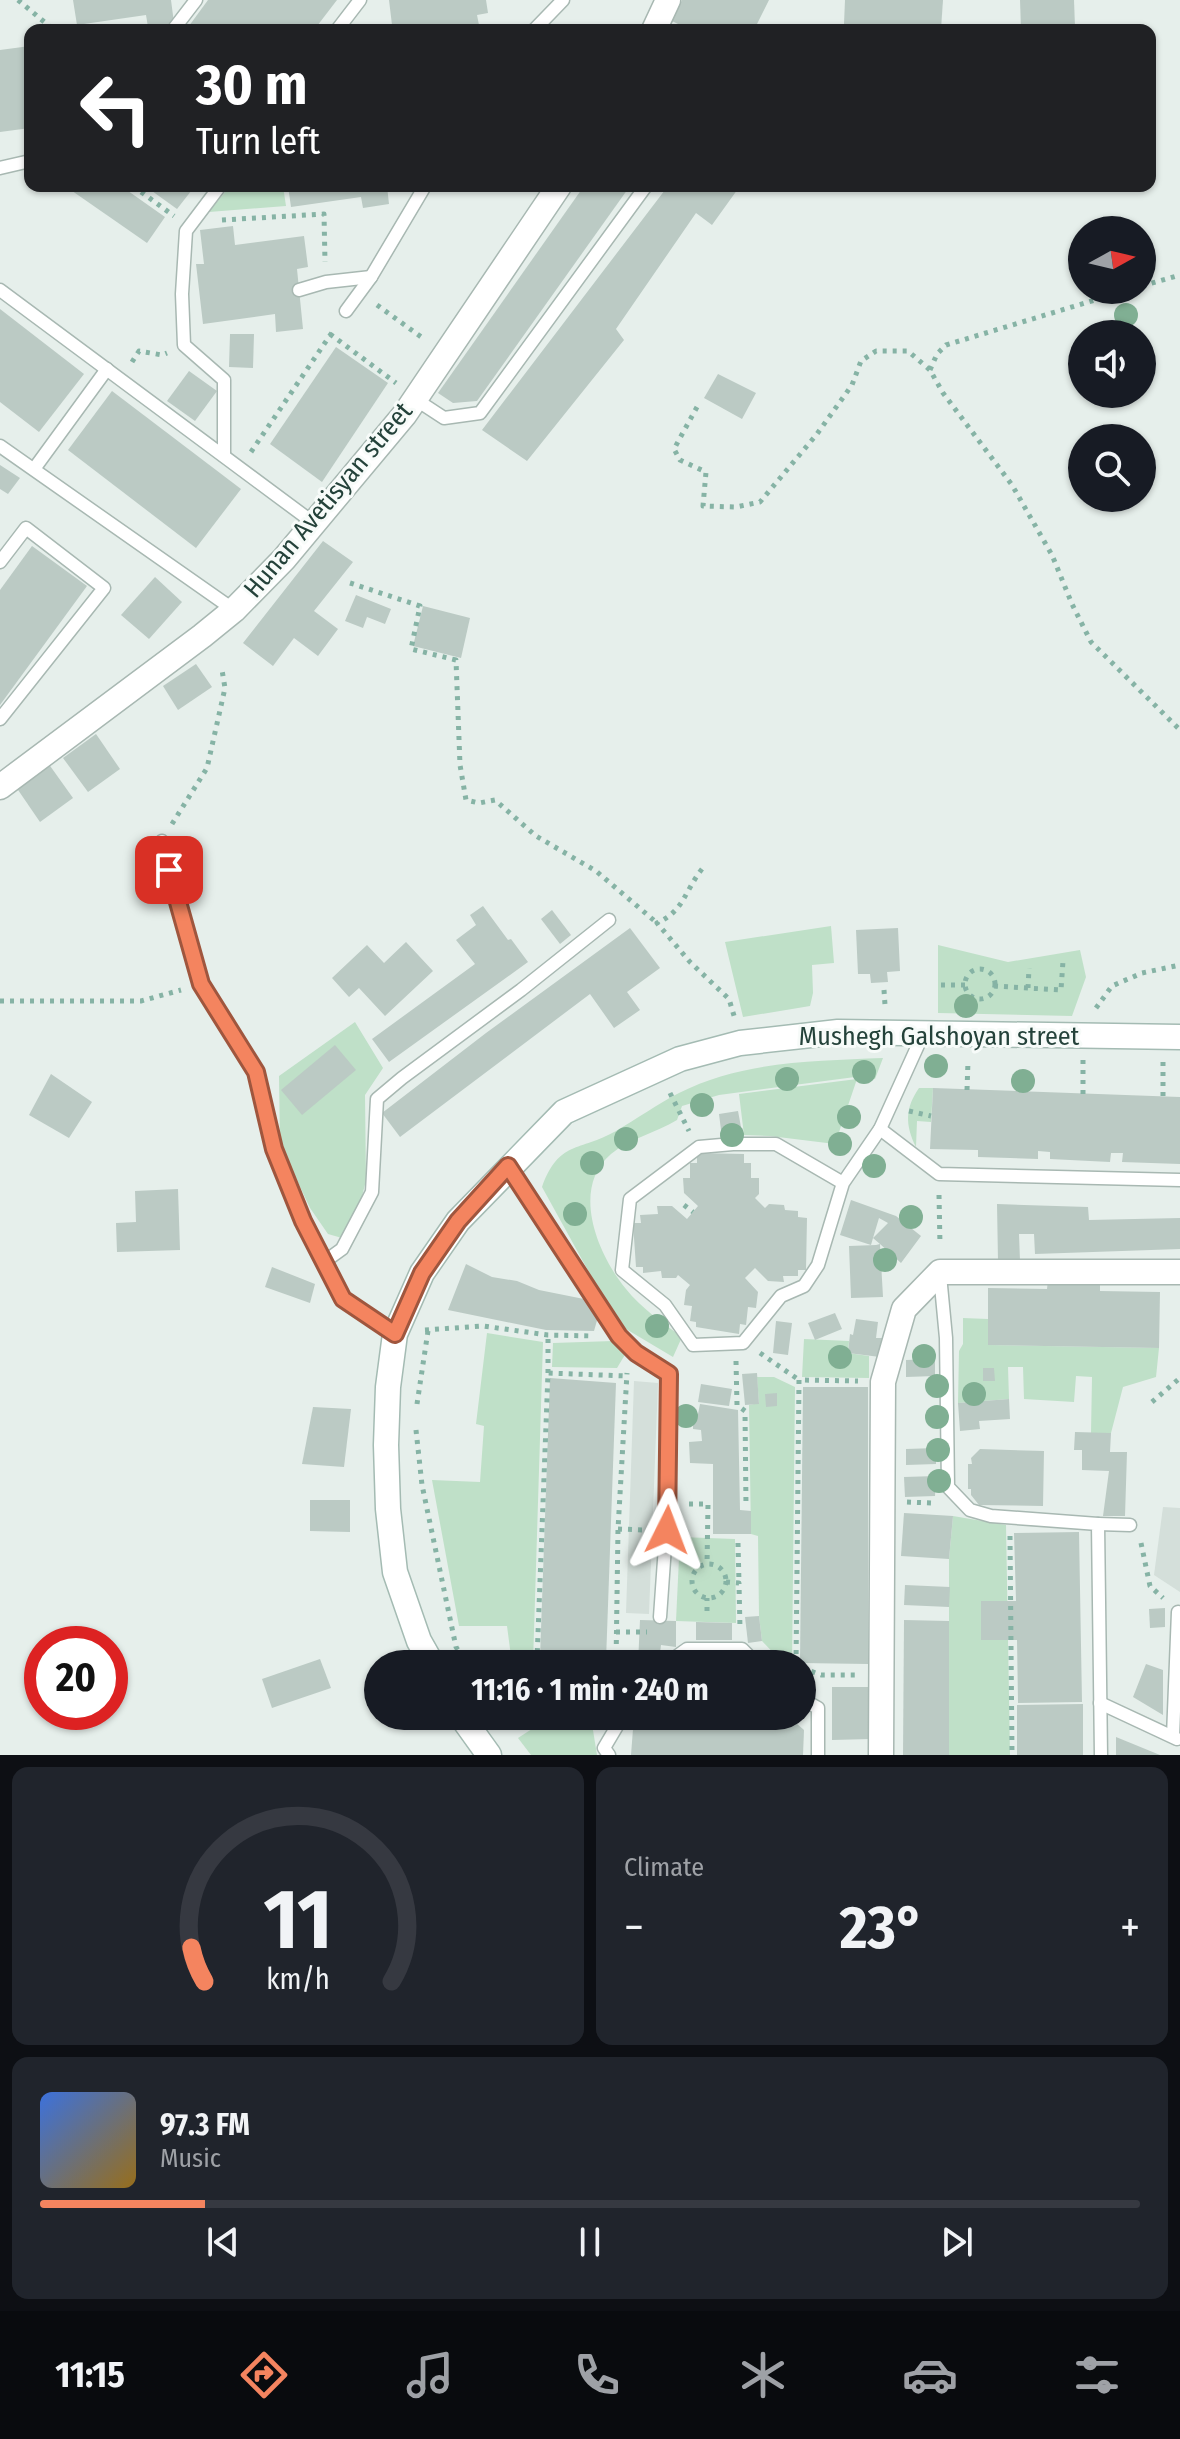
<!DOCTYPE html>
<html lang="en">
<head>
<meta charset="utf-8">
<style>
  body { margin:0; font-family:"Fira Sans Condensed",sans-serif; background:#20242c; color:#f1f3f6; height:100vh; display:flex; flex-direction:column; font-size:30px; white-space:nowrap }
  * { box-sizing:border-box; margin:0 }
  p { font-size:26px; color:#9ea1a6 }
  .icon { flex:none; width:44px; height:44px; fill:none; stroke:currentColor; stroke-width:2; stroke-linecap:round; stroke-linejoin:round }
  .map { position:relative; height:1755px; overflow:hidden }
  .side { display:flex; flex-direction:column; gap:12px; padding:12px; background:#0d0f14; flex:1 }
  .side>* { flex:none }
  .hud { position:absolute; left:24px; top:24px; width:1132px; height:168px; border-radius:16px; box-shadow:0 2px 6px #0004; background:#202124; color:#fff; overflow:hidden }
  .needle { width:52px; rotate:82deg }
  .fabs { position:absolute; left:1068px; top:216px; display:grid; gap:16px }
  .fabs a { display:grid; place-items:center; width:88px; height:88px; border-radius:50%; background:#171b24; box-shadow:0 2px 6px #0004; font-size:40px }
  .speed { position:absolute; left:24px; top:1626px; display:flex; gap:16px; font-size:40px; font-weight:700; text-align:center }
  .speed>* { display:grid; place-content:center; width:104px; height:104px; border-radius:50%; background:#171b24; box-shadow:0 2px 6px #0004; line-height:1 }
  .speed .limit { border:12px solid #d22; background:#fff; color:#111 }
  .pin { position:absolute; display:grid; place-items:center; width:68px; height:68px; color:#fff; margin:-34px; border-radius:16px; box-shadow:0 4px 12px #0006 }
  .me { position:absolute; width:88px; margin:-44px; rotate:3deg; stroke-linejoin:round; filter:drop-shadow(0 0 6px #0008) }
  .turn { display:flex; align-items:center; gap:28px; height:168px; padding:0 40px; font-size:36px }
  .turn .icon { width:104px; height:104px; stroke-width:2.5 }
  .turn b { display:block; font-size:56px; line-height:68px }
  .big { font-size:60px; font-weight:700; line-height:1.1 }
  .side .card { flex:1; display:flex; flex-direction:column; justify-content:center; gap:12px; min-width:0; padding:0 28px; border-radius:16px; background:#20242c }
  .side .dial { align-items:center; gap:0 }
  .dial svg { height:208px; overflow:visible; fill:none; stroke:#363941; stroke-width:7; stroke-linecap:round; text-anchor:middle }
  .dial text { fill:#f1f3f6; stroke:none }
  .song { display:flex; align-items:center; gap:24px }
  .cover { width:96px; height:96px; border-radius:12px; background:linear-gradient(135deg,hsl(220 70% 55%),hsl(40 70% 35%)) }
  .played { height:8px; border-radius:4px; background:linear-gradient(90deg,#f4845f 15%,#363941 15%) }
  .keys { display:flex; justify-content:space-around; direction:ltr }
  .heat { display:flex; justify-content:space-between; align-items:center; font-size:44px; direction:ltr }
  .side .tiles { flex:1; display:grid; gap:12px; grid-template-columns:1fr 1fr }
  .card:last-child { grid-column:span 2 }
  .trip { position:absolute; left:364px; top:1650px; width:452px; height:80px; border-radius:40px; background:#171b24; box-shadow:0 2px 6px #0004; font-weight:700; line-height:80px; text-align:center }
  .tabs { display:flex; height:128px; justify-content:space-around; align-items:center; background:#090b0e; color:#9ea1a6 }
  .tabs .icon { width:56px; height:56px }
  .tabs .current { color:#f4845f }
  .tabs b { font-size:36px; color:#f1f3f6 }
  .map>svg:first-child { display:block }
</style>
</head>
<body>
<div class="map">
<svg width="1180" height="1755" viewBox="0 0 1180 1755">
  <rect width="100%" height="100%" fill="#e6efeb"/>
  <g fill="#d4dfda">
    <path d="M634,1381L658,1383L649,1614L626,1613Z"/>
    <path d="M1163,1507L1180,1508V1592L1154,1575Z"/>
  </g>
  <g fill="#bfe0c8">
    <path d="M230,186H283L286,206L209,212Z"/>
    <path d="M831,926L834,963L812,965L813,993L810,1006L743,1017L725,942Z"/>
    <path d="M938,945L1008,962L1080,950L1086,977L1072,1016L938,1013Z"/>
    <path d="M355,1022L383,1068L365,1095L366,1180L360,1205L342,1238L328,1234L310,1208L280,1144L279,1076Z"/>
    <path d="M883,1058L875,1079L855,1077L719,1095L682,1106L677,1120C656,1133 630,1138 611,1154C570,1189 598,1255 626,1289C641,1308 663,1323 682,1337L673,1357L626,1329L590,1274L542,1187C559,1140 579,1152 616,1131C637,1119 657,1104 679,1093C742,1061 813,1061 883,1058Z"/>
    <path d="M857,1079L835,1144L770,1136L744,1135L739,1094Z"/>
    <path d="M919,1088H933L931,1122L917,1121L916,1147C905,1125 905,1108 919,1088Z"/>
    <path d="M963,1318L988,1319V1345L1159,1348L1156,1377L1123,1387L1111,1433H1091L1092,1377L1076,1376L1074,1402L1024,1399L1023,1367H1008L1009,1399L958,1403L959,1351L963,1344Z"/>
    <path d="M487,1333L543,1342L533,1663L539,1664H512L507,1626H459L432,1480L480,1482L484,1426L476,1424Z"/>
    <path d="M804,1339L849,1341L848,1353L869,1356V1378L802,1377Z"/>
    <path d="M613,1341L626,1353L617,1368L552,1367L553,1343Z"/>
    <path d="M757,1377H774L795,1387L792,1664H784L762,1641L759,1616L758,1536L751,1534L749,1405L759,1403Z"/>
    <path d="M953,1516L1006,1525L1010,1755H949V1559Z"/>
    <path d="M680,1537L735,1539L736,1623L676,1621Z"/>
    <path d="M552,1716H584L592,1724L597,1755H531L518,1738Z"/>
  </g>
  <g fill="#bbcac4" fill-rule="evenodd">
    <path d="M73,0H171L174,23L148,27L146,15L77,25Z"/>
    <path d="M208,0H337L314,30H186Z"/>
    <path d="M389,0H486L488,13L477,15L480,30H381V26L392,25Z"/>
    <path d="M682,0H769L754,30H677L680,25L672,21Z"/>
    <path d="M845,0H943L941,29L844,24Z"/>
    <path d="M1020,0H1074L1075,27L1021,29Z"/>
    <path d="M30,46V128L0,132V50Z"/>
    <path d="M65,186H121L165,217L147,243Z"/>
    <path d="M145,186H195L177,209Z"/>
    <path d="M288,186H387L389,204L363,208L361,197L291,207Z"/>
    <path d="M584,186H630L477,401L453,403L438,393Z"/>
    <path d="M668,186H740L712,225L696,213L616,329L624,340L527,461L482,430Z"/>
    <path d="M233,226L235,245L304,236L308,267L297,269L303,329L276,332L275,314L203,324L196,264H204L200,230Z"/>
    <path d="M0,309L84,374L39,432L0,402Z"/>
    <path d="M230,334H254L253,368L229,367Z"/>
    <path d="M336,347L388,383L322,482L270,444Z"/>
    <path d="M189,371L217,391L195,421L167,401Z"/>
    <path d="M718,374L756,393L742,419L704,398Z"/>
    <path d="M112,391L241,489L196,548L68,450Z"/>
    <path d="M0,465L20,478L8,494L0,489Z"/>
    <path d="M323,541L353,562L314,611L338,629L318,656L294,638L273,666L243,643Z"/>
    <path d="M32,546L87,586L0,705V590Z"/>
    <path d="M155,577L182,602L149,639L121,615Z"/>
    <path d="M356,595L391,609L385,624L367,617L363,628L345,621Z"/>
    <path d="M423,606L470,618L461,658L413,646Z"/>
    <path d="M196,664L212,687L178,710L163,686Z"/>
    <path d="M96,734L120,769L88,792L63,758Z"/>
    <path d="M48,763L73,798L40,822L16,787Z"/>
    <path d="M483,906L508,940L511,939L528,962L389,1062L372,1039L475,964L456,940L476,925L470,915Z"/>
    <path d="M552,910L571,935L560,944L541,919Z"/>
    <path d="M630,928L660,968L627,992L640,1010L614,1028L590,994L400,1137L382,1113L486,1033Z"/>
    <path d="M898,928L900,971L887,972L888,982L871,983L870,974H858L856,930Z"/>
    <path d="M406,942L433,971L385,1016L359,988L349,997L332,978L367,945L384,963Z"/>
    <path d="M335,1045L356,1070L302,1115L281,1090Z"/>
    <path d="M51,1074L92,1102L69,1138L29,1115Z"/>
    <path d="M933,1088L1180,1097V1164L1122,1162L1123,1153H1111L1110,1162L1050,1159V1152L1038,1151V1159L978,1157V1150L930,1149Z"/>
    <path d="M738,1111L741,1127L721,1130L719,1114Z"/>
    <path d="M697,1153L744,1154V1163H751V1178H759V1194L755,1198L765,1208L769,1204L784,1205L785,1210L798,1211V1217L807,1218L806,1270H798V1276H783L784,1282L768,1281L755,1268L745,1278L758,1292L756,1308L748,1307L746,1325L740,1324L739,1334L696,1327V1322L690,1321L692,1306L684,1305L686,1290L690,1285L678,1275L676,1278H662L661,1271L643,1273V1267H636L633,1223H641L640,1215L658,1214L657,1206H672L687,1219L698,1206L684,1193L683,1178H690V1163H697Z"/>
    <path d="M178,1189L180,1250L117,1252L116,1223L136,1222L135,1191Z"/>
    <path d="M851,1200L896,1216L921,1236L901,1263L880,1244L883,1297L851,1298L849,1246L876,1245L880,1244L873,1238L871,1245L840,1235ZM879,1218L888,1223L873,1238Z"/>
    <path d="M997,1204L1088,1207L1089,1220L1180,1218V1249L1035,1254L1034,1234H1019L1020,1261H998Z"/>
    <path d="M466,1264L492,1277L517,1281L539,1290L584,1299L598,1317L594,1331L546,1330L448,1310Z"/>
    <path d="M272,1267L315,1284L310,1303L265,1287Z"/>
    <path d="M1048,1280L1100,1281V1291L1160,1292L1159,1348L988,1345V1288L1047,1289Z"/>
    <path d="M835,1313L842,1329L815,1340L808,1323Z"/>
    <path d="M856,1319L878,1322L876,1338H882L880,1357L848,1353L850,1334L853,1335Z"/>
    <path d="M776,1321L792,1323L788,1355L773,1353Z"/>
    <path d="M935,1359V1376L906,1377V1360Z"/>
    <path d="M983,1368H994L995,1381H983Z"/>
    <path d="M757,1373L759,1404L745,1405L742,1374Z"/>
    <path d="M550,1378L616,1383L606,1661L540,1658Z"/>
    <path d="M701,1384L732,1389L729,1406L698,1402Z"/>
    <path d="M803,1387H868V1664L800,1663Z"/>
    <path d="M777,1393V1406L766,1407L765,1394Z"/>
    <path d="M1009,1399L1010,1419L979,1421L980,1429L960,1431L958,1403Z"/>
    <path d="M700,1404L738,1410L740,1510L751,1511V1534H713V1464L690,1463L689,1442L702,1441L701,1430L693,1429V1419H697Z"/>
    <path d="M313,1407L351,1409L344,1467L302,1464Z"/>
    <path d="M1075,1432L1111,1433L1110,1452H1127L1125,1516H1103L1109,1471L1082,1470V1450H1074Z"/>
    <path d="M936,1448V1464L906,1465V1449Z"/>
    <path d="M980,1449L1044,1451L1043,1506L979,1505L971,1495V1489H968V1464H972L971,1458Z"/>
    <path d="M936,1476L935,1496L905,1497L904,1477Z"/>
    <path d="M310,1500H350V1532L310,1531Z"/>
    <path d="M904,1513L953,1516L949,1559L901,1556Z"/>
    <path d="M1079,1532L1082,1702L1018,1703L1017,1640H981V1601H1016L1014,1533Z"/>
    <path d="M905,1585L950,1587L949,1607L904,1605Z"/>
    <path d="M1165,1608V1627L1150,1628L1149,1609Z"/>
    <path d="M759,1616L762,1641L748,1643L745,1617Z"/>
    <path d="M640,1620L676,1621V1647L661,1645L659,1661L654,1664H638Z"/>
    <path d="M904,1620L949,1621V1755H903Z"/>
    <path d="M696,1622L732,1623V1640H696Z"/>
    <path d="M698,1658L741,1659L746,1664H691Z"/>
    <path d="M320,1659L331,1688L272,1708L262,1679Z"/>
    <path d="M1146,1664L1163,1670V1715L1133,1697Z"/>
    <path d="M832,1687H870L871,1739L832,1740Z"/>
    <path d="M1083,1704V1755H1017V1705Z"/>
    <path d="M648,1716H788L804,1730L803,1755H631L633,1729Z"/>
    <path d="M1116,1737L1160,1755H1116Z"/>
  </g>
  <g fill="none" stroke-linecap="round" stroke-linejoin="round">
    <defs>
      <g id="lane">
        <path d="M173,30L196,0"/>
        <path d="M337,30L360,0"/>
        <path d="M534,30L563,0"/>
        <path d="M0,168L30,161"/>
        <path d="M220,186L186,231L182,294L184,345L224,380V456"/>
        <path d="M0,290L315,524"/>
        <path d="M299,290L326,282L371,277"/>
        <path d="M346,311L371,277L425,186"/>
        <path d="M415,399L444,418L480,413L646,186"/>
        <path d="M0,446L234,610"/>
        <path d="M34,469L107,369"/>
        <path d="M0,562L26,528L104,588L0,719"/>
        <path d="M162,841L201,984L256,1072L274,1149L303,1221L343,1299L395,1334"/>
        <path d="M880,1129L939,1174L1180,1180"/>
        <path d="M508,1166L619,1336L636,1353L669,1374L668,1504L660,1617"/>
        <path d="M843,1183L776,1144H733L699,1147L630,1199L622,1270L665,1305L693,1345L743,1343L781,1296L804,1286L818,1265L843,1183L880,1129L924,1032"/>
        <path d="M324,1262L342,1249L372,1192L377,1099L402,1078L521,990L609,920"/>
        <path d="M940,1275L946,1338L948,1487L970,1510L991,1516L1098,1524L1101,1755"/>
        <path d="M1098,1524L1130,1525"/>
        <path d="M666,1664L687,1649H742L757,1664"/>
        <path d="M802,1699L818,1708V1755"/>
        <path d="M1100,1703L1177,1739"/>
        <path d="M1173,1736L1178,1612"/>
        <path d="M609,1755L604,1748L623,1716"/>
      </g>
      <g id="street">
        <path d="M654,30L668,0"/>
        <path d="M0,787L202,636L234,610L284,559L405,414L559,186"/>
        <path d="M881,1755L883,1382L904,1309L940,1272H1180"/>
      </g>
      <g id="secondary">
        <path d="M432,1664L419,1641L395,1572L388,1509L386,1445L388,1387L395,1334L422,1273L458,1221L564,1112L680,1059L740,1043L838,1032L1180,1037"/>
        <path d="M461,1716L489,1755"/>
      </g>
    </defs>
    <use href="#lane" stroke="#a8b8b2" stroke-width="15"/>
    <use href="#street" stroke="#a8b8b2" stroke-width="27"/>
    <use href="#secondary" stroke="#a4bbb3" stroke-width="27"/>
    <g stroke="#86b3a5" stroke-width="5" stroke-dasharray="4 6" stroke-linecap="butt">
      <path d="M18,0L54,30"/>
      <path d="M133,186L174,216"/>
      <path d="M222,220L324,214L325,262"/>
      <path d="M1142,286L1180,275"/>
      <path d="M377,305L424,339"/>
      <path d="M330,334L396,383"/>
      <path d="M132,362L139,351L162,355L167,353"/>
      <path d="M930,370L937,354L946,345L1128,290"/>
      <path d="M697,407L674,449L680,460L706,472L703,506L736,507L760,502L817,434L852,385L861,361L876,351H908L930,370L943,393L1012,485L1052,555L1072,604L1091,642L1180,730"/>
      <path d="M251,452L335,328"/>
      <path d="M350,583L420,606L411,649L456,660L460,765L466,800L479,803L495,800L536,836L596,871L657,923"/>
      <path d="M172,824L207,768L225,688L222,670"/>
      <path d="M702,869C684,892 684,911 657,923L690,962L729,999L735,1019"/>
      <circle cx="980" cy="984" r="15"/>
      <path d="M941,985H965"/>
      <path d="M994,986L1061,990L1063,961"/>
      <path d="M1028,988L1029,968"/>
      <path d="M884,990L885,1005"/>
      <path d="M0,1001H141L181,990"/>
      <path d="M1096,1008L1112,986L1142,973L1180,965"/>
      <path d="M1163,1062V1097"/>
      <path d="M967,1090L968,1061"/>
      <path d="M670,1093L689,1131"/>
      <path d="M1083,1094V1059"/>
      <path d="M909,1111L931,1116"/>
      <path d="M939,1195L940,1245"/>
      <path d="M684,1205L693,1212"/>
      <path d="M425,1330L483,1326L548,1335L594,1336"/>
      <path d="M760,1353L799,1380"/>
      <path d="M736,1361L737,1405L745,1411L746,1507"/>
      <path d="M548,1373V1335"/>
      <path d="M1152,1402L1180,1378"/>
      <path d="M417,1404L428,1331"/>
      <path d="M416,1430L422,1485L456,1647L467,1664"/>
      <path d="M907,1502L933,1503"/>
      <path d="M689,1504H708L707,1565"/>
      <path d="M618,1529L645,1530"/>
      <path d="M1010,1536L1012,1755"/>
      <path d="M738,1543L739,1583"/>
      <path d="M1141,1543L1150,1586L1163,1598"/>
      <circle cx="709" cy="1581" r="17"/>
      <path d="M726,1582L739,1583L740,1629"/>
      <path d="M707,1611V1598"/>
      <path d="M616,1632H647"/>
      <path d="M609,1664L537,1660L548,1373L626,1376"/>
      <path d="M616,1664L618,1529L627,1373"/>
      <path d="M796,1664L799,1380L858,1381"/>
      <path d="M802,1668L821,1675H856"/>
      <path d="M504,1716L509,1724"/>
    </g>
    <use href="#lane" stroke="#fff" stroke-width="12"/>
    <use href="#street" stroke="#fff" stroke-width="24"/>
    <use href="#secondary" stroke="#fff" stroke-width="24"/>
  </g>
  <g fill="#80af93">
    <circle cx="1126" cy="315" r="12"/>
    <circle cx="966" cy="1006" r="12"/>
    <circle cx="936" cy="1066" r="12"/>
    <circle cx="864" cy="1072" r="12"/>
    <circle cx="787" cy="1079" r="12"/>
    <circle cx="1023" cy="1081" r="12"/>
    <circle cx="702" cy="1105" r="12"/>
    <circle cx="849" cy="1117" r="12"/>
    <circle cx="732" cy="1135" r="12"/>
    <circle cx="626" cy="1139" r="12"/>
    <circle cx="840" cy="1144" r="12"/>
    <circle cx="592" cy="1163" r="12"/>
    <circle cx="874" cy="1166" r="12"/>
    <circle cx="575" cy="1214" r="12"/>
    <circle cx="911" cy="1217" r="12"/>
    <circle cx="885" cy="1260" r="12"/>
    <circle cx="657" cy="1326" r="12"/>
    <circle cx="924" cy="1356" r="12"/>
    <circle cx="840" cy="1357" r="12"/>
    <circle cx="937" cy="1386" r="12"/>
    <circle cx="974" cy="1394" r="12"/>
    <circle cx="686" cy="1416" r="12"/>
    <circle cx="937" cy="1417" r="12"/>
    <circle cx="938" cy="1450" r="12"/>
    <circle cx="939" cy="1481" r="12"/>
  </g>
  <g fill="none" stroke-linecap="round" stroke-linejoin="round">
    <defs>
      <path id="route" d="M169,870L201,984L256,1072L274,1149L303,1221L343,1299L395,1334L422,1273L458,1221L508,1166L619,1336L636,1353L669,1374L667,1530"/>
    </defs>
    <use href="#route" stroke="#9f563e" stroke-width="20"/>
    <use href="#route" stroke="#f4845f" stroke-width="14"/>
  </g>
  <g text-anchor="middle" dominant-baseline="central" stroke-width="6" stroke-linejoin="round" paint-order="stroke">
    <g font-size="26" fill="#24423a" stroke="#f7fbf9">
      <text transform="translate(328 500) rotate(-50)">Hunan Avetisyan street</text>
      <text x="939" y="1036">Mushegh Galshoyan street</text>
    </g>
  </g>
</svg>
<div class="fabs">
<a><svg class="needle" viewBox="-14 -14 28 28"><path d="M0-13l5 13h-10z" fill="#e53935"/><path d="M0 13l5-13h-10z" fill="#9ea1a6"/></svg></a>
<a><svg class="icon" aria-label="sound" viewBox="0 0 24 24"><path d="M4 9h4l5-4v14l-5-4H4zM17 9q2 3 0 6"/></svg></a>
<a><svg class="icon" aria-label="search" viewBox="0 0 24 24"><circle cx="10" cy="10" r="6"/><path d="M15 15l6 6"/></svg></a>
</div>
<div class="speed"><div class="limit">20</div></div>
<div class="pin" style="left:169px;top:870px;background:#d93025"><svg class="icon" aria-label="arrive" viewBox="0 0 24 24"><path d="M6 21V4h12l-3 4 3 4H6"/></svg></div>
<svg class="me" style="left:667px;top:1530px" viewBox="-20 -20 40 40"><path d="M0-17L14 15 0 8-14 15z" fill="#f4845f" stroke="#fff" stroke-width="4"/></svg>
<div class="trip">11:16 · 1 min · 240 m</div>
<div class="hud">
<div class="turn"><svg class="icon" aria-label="left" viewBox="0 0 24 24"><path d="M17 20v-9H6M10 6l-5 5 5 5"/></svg><div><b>30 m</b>Turn left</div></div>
</div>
</div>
<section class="side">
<div class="tiles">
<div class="card dial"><svg viewBox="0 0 100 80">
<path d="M14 69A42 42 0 1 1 86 69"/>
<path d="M14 69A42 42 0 0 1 9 56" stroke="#f4845f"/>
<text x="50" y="56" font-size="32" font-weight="700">11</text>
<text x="50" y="72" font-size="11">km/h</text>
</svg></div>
<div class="card"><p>Climate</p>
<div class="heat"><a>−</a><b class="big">23°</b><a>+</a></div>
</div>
<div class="card">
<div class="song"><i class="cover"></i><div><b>97.3 FM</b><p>Music</p></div></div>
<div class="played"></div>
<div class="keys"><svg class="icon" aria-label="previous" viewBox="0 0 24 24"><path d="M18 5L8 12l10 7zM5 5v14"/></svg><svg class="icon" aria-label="pause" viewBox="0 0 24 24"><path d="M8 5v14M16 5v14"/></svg><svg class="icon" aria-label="next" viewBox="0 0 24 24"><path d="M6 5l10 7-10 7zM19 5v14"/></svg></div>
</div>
</div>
</section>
<nav class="tabs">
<b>11:15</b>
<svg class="icon current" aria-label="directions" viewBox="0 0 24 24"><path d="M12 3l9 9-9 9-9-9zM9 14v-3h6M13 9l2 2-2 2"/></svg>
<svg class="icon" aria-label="music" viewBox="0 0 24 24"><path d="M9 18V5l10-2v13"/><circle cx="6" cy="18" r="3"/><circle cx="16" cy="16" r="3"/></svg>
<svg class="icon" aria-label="phone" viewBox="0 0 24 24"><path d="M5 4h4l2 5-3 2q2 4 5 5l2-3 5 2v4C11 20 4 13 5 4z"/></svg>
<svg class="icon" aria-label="climate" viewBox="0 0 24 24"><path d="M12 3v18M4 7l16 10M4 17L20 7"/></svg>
<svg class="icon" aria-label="car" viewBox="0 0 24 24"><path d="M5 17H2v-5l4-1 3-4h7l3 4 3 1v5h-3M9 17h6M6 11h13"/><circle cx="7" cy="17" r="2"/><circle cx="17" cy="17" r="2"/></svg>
<svg class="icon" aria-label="filters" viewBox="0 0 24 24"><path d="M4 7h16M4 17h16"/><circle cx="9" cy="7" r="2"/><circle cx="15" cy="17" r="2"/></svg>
</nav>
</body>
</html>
